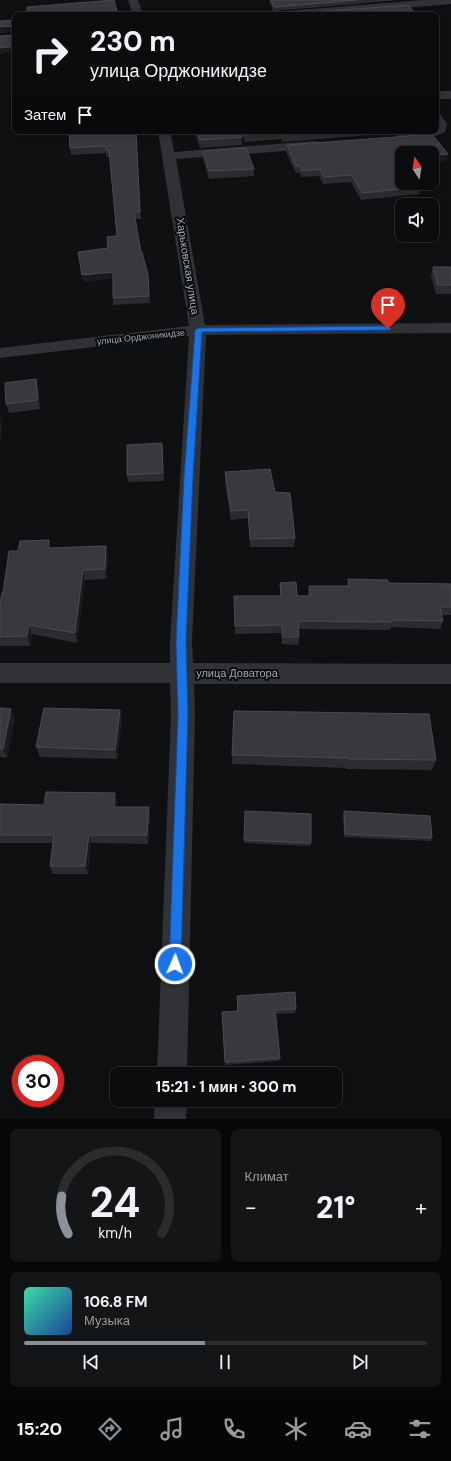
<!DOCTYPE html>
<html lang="ru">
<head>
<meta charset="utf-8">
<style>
  body { margin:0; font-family:"DM Sans",sans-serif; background:#141516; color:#f1f3f6; height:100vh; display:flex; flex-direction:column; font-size:15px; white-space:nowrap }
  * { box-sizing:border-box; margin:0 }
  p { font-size:13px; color:#9a9b9d }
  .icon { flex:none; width:22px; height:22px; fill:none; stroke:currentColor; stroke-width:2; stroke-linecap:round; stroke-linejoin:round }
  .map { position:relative; height:1119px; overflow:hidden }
  .sheet { display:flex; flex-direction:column; gap:10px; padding:10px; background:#060707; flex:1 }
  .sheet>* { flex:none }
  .hud { position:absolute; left:12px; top:12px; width:427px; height:122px; border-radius:8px; box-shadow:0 2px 6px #0003,0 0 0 1px #2b2c2e; background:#0b0c0d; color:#f1f3f6; overflow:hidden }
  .needle { width:26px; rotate:348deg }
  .tools { position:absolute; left:395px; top:146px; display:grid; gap:8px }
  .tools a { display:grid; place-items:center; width:44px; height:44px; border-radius:8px; background:#0b0c0d; box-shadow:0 2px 6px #0003,0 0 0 1px #2b2c2e; font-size:20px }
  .speed { position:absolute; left:12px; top:1055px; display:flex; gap:8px; font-size:20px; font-weight:700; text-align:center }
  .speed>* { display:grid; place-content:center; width:52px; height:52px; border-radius:50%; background:#0b0c0d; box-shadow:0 2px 6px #0003,0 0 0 1px #2b2c2e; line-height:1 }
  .speed .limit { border:6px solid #d22; background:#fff; color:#111 }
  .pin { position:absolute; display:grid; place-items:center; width:34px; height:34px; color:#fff; margin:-41px -17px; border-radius:50% 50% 50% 0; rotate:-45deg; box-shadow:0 0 4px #0007 }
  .pin .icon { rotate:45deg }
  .me { position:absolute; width:44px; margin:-22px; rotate:2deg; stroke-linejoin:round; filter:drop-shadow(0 0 3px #0008) }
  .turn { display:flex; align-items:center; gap:14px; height:84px; padding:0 12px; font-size:18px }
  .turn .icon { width:52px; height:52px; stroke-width:2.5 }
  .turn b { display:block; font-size:28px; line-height:34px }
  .then { display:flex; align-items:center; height:38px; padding:0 12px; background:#0003; gap:8px; font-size:15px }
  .big { font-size:30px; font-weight:800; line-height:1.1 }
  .sheet .card { flex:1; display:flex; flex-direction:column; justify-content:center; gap:6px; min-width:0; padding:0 14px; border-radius:8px; background:#141516 }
  .sheet .dial { align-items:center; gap:0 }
  .dial svg { height:104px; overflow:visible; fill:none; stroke:#2b2c2e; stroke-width:7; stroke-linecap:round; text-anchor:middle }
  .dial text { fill:#f1f3f6; stroke:none }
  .song { display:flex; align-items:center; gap:12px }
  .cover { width:48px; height:48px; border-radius:6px; background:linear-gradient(135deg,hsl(160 70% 55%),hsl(220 70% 35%)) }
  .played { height:4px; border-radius:2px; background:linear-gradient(90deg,#8c9099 45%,#2b2c2e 45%) }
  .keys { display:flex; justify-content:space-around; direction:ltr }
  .heat { display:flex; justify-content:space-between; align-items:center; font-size:22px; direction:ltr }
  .sheet .tiles { flex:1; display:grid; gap:10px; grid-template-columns:1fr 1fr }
  .card:last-child { grid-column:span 2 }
  .trip { position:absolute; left:110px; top:1067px; width:232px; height:40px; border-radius:8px; background:#0b0c0d; box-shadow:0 2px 6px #0003,0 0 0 1px #2b2c2e; font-weight:800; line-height:40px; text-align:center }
  .tab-bar { display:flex; height:64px; justify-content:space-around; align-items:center; background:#040505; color:#9a9b9d }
  .tab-bar .icon { width:28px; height:28px }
  .tab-bar .selected { color:#8c9099 }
  .tab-bar b { font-size:18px; color:#f1f3f6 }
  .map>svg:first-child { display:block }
</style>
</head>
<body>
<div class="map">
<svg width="451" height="1119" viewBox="0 0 451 1119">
  <rect width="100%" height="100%" fill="#0f1011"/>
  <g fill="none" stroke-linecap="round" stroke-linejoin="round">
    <g fill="#303236" fill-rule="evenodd">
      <path d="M128,0H138L143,15H133Z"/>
      <path d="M424,0H451V4L314,15H269L274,12Z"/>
      <rect x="436" y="91" width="15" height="8"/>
      <path d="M436,113L440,114L447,124L445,132L432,137L403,141L398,140L397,137L398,134L403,133L436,131Z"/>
      <path d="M158,131H170L174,152L314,141L319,142L321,145L319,148L314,149L176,159L205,325L451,323V333L206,335L192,642L193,663L451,664V684H194L195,714L187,1074H157L171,714L170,683H0V663H170V642L189,336L0,358V348L189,326Z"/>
      <path d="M155,1100H187L186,1119H154Z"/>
    </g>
  </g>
  <g fill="#2b2c2f">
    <path d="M269,0H400L273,11Z"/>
    <path d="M136,131L141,219H135L141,252L148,275L150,303L113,305V278L83,282L78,252L108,248L117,236L110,157H106V153L71,155L70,148Z"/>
    <path d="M195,131H240L242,137V145L200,148L195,133Z"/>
    <path d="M240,131H417L282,142L281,139L245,142Z"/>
    <path d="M430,132L448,154L446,161L432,163V153H402V183H418L421,187L419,194L361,200L351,182L323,184L319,176L301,177L300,173H296L286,152L287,145L409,136Z"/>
    <path d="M203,151L254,169V176L209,179L203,158Z"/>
    <path d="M433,267H451V294H436L431,276Z"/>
    <path d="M38,388L40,409L9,413L6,404Z"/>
    <path d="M162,443L164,481L128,482L127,475Z"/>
    <path d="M225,472L275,492L295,538L294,547H250L248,518L231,520L225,481Z"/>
    <path d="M49,540L51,548L106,546L108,556L106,579L85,580L77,643L32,634L30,646H0V603L18,551Z"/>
    <path d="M348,579L388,583L451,584V583V615H442L443,621L440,629L391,627L390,630L299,629V637L298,645L282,644L281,633L235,634L234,596H280V583L297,596H308L309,586H347Z"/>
    <path d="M0,708L15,718L7,758L0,757Z"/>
    <path d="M120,710L122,720L117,759L40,757L36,747Z"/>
    <path d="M234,711L436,760L432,770L346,769V768L232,764Z"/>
    <path d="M117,801V807L150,815L148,844L91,843L88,874H53L50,866L53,843H0V804L44,805Z"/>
    <path d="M344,811L432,838L430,841L344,837L343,815Z"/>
    <path d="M245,814L311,843L310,846L244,843Z"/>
    <path d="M237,996L296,1009L295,1013L276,1014L280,1058L279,1061L225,1065L222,1012L237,1011Z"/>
  </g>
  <g fill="#1a1b1d">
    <path d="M14,26L15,32L0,33V27Z"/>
    <path d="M15,46V52L0,54V48Z"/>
    <path d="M448,154L446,161L432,163V156Z"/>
    <path d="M113,272V278L83,282L82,275Z"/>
    <path d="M36,379L38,388L40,409L38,400Z"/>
    <path d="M0,415L2,422L1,443L0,439Z"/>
    <path d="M49,540L51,550L48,548Z"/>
    <path d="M106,546L108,556L106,579L105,569Z"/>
    <path d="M83,570L85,580L77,643L75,633Z"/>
    <path d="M29,625L32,634L30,646L27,636Z"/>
    <path d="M11,709L15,718L7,758L3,749Z"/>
    <path d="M120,710L122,720L117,759L115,750Z"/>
    <path d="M115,793L117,801L116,815L114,807Z"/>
    <path d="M149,807L150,815L148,844L147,835Z"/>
    <path d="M89,835L91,843L88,874L85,866Z"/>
  </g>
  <g fill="#37393d" stroke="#484b50">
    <path d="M114,0L118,15H27V7Z"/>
    <path d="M271,0H357L274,7Z"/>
    <path d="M408,5L417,15H277L276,12H314Z"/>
    <path d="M15,20V27L14,26L0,27V21Z"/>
    <path d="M15,34V46L0,48V36L14,35Z"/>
    <path d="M69,131H136L140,212H134L141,252H142L148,275L149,296L113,298V272L82,275L78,252L108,248L107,237L117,236L109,150H106V146L70,148Z"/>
    <path d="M197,131H240L242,137L200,140Z"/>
    <path d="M243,131H327L282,135L281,132L245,135Z"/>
    <path d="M430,132L448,154L432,156V153H402V183H418L421,187L362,193L352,175L324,177L320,169L302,171L300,166H296L287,145L409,136Z"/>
    <path d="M246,148L254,169L209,171L203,151Z"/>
    <path d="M433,267H451V285H438Z"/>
    <path d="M36,379L38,400L6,404L5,383Z"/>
    <path d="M162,443L163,473L127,475V445Z"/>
    <path d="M270,469L275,492L290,493L295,538L250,539L248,510L231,511L225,472Z"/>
    <path d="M49,540L48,548L106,546L105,569L83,570L75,633L29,625L27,636L0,637V603L2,593H3L9,551H18L20,541Z"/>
    <path d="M348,579L388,580V583L451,584V607H440L443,621L392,620V622L298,621L299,637H283L282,625L235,626L234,596H281L280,583L296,582L297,596H310L309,586H349Z"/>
    <path d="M0,708L11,709L3,749H0Z"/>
    <path d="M44,708L120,710L115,750L36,747Z"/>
    <path d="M234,711L429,714L436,760L349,759V758L232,755Z"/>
    <path d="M46,792L115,793L114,807H149L147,835H89L85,866H50L54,835H0V804L44,805Z"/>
    <path d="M245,811L311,814V843L244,840Z"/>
    <path d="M344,811L430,816L432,838L345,834Z"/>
    <path d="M295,992L296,1009L275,1010L280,1058L225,1062L222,1012L238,1011L237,996Z"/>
  </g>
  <path fill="#1a73e8" stroke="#114b97" d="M388,326L391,329L390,330L202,332L193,477L186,642L188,714L181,964L179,969L175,971L171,969L169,964L178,714L176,642L184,477L195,330L198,328Z"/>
  <g text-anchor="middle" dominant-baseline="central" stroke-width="4" stroke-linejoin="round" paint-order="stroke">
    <g font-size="9" fill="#a0a7b3" stroke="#0a0b0c">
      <text transform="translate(141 337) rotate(-6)">улица Орджоникидзе</text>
    </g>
    <g font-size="11" fill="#a0a7b3" stroke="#0a0b0c">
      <text transform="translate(188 266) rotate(81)">Харьковская улица</text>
      <text x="237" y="673">улица Доватора</text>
    </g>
  </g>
</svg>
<div class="tools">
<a><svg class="needle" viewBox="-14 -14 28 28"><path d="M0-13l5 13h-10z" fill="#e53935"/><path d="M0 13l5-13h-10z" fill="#9a9b9d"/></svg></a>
<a><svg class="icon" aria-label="sound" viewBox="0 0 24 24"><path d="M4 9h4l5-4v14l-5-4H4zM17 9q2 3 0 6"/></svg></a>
</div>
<div class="speed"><div class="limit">30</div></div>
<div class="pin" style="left:388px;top:329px;background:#d93025"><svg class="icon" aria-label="arrive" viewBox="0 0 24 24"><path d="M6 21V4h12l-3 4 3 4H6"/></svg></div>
<svg class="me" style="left:175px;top:964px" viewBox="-20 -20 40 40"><circle r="17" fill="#1a73e8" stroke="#fff" stroke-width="3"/><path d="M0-11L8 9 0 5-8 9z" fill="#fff"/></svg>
<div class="trip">15:21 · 1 мин · 300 m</div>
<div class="hud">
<div class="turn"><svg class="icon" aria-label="right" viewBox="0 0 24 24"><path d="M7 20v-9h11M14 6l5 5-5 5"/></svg><div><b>230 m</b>улица Орджоникидзе</div></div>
<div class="then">Затем<svg class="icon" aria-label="arrive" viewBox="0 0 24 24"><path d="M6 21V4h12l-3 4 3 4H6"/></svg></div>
</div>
</div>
<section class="sheet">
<div class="tiles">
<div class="card dial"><svg viewBox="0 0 100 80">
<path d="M14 69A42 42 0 1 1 86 69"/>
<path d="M14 69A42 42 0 0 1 9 40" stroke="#8c9099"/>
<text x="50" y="56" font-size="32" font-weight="700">24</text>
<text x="50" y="72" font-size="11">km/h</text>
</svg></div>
<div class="card"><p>Климат</p>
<div class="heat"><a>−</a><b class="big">21°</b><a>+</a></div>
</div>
<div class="card">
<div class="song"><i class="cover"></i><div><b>106.8 FM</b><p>Музыка</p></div></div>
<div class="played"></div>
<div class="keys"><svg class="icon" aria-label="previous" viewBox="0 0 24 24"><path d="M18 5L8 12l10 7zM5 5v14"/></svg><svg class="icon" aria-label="pause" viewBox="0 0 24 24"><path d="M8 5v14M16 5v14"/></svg><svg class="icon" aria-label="next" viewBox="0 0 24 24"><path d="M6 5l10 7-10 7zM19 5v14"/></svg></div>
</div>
</div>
</section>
<nav class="tab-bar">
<b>15:20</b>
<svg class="icon selected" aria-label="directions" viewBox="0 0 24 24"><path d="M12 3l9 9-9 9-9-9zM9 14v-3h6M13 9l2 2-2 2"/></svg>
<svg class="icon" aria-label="music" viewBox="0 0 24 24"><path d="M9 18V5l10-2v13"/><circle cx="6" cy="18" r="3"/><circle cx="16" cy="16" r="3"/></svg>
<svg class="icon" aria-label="phone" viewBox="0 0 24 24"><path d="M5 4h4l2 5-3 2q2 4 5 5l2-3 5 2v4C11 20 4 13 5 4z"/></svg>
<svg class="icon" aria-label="climate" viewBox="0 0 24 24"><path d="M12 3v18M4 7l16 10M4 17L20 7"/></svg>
<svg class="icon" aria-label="car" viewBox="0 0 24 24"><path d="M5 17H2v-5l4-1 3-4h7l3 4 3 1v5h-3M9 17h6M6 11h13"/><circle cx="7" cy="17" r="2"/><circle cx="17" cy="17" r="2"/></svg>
<svg class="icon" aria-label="filters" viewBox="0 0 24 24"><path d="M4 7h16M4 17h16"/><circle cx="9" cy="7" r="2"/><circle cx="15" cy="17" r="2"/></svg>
</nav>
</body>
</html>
